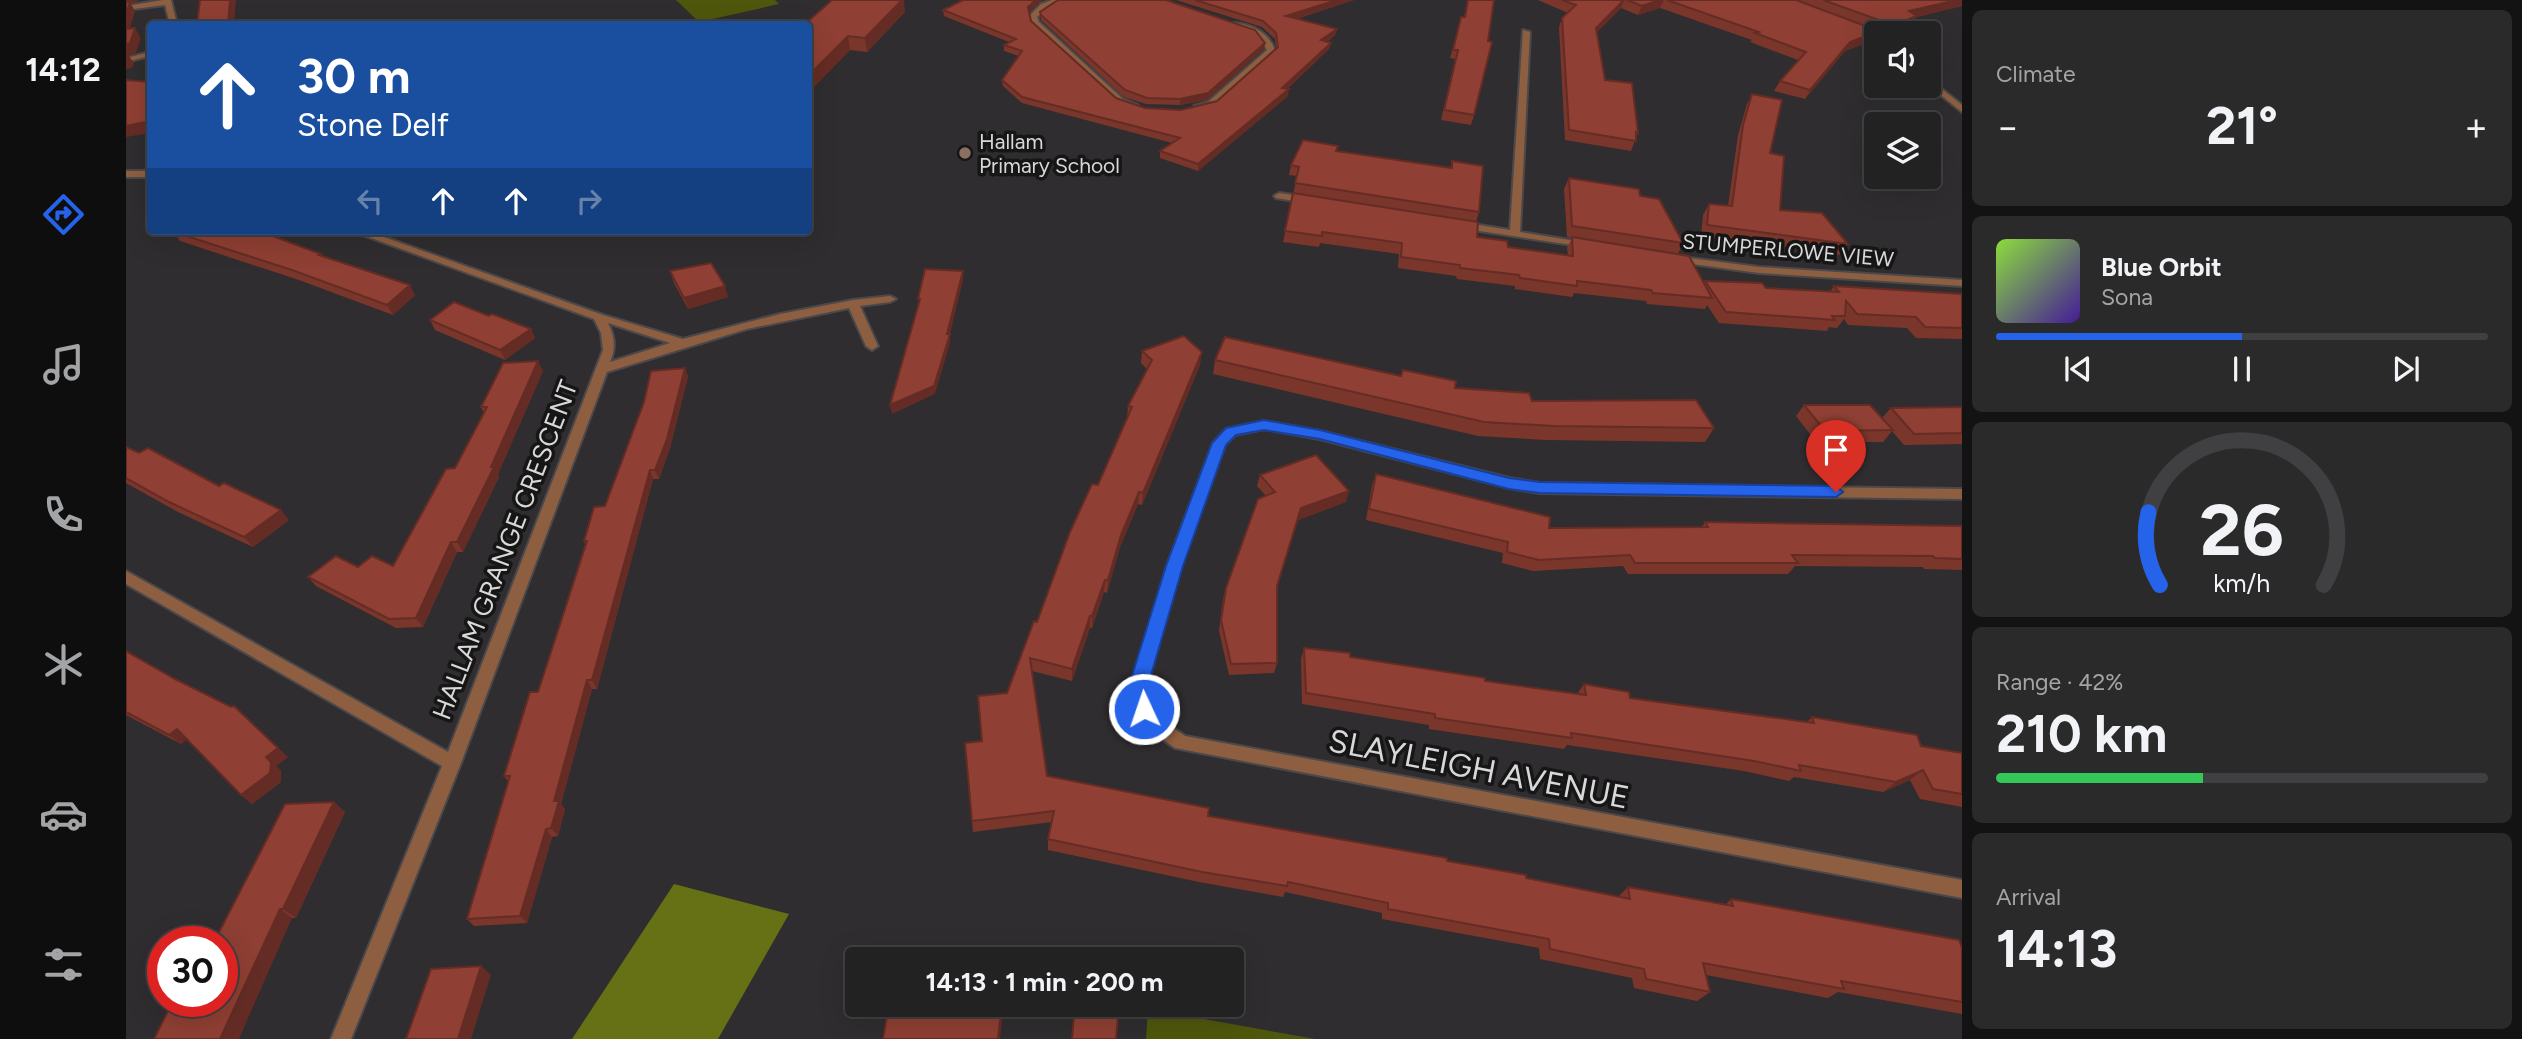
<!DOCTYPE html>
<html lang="en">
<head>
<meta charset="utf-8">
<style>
  body { margin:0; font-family:Figtree,sans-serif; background:#2b2a2b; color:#f1f3f6; height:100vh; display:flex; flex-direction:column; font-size:26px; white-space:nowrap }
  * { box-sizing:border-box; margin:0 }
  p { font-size:23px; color:#a3a4a6 }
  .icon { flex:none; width:38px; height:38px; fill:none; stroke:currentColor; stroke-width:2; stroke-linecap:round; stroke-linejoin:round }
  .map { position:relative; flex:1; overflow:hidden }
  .panel { display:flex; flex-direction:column; gap:10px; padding:10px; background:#131313; width:560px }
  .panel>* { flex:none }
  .banner { position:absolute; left:21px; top:21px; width:665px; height:214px; border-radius:7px; box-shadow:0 7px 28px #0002,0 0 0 2px #403f41; background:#1a4fa0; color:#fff; overflow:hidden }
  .tools { position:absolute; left:1738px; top:21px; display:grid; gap:14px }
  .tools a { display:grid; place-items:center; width:77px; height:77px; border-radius:7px; background:#232223; box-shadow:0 7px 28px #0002,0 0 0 2px #403f41; font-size:35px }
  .speed { position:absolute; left:21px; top:926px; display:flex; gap:14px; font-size:35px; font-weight:700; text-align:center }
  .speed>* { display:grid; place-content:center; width:91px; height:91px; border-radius:50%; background:#232223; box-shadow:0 7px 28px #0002,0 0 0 2px #403f41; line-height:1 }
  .speed .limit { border:10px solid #d22; background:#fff; color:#111 }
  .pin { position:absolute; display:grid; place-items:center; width:60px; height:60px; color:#fff; margin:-72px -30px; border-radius:50% 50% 50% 0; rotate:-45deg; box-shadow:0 0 7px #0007 }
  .pin .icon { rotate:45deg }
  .me { position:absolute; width:77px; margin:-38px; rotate:357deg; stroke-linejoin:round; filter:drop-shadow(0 0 5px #0008) }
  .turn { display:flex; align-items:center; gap:24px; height:147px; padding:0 35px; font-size:32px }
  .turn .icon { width:91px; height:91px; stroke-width:2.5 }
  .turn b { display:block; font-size:49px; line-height:60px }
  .lanes { display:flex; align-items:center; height:66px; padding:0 35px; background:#0003; justify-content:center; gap:35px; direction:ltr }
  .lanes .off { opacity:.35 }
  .big { font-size:52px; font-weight:700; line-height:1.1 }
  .panel .card { flex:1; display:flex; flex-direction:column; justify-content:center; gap:10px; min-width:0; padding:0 24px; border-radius:10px; background:#2b2a2b }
  .panel .dial { align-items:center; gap:0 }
  .dial svg { height:182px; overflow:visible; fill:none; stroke:#403f41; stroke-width:7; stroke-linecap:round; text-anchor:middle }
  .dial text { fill:#f1f3f6; stroke:none }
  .song { display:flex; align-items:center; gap:21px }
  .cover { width:84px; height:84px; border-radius:10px; background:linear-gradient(135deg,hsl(90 70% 55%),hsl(260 70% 35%)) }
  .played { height:7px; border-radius:4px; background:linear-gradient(90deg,#2563eb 50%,#403f41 50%) }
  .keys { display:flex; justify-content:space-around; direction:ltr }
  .heat { display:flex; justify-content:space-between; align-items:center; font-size:38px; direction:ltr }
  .charge { height:10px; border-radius:5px; background:linear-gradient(90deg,#34c759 42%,#403f41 0) }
  .trip { position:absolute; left:719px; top:947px; width:399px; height:70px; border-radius:7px; background:#232223; box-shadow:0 7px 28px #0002,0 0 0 2px #403f41; font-weight:700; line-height:70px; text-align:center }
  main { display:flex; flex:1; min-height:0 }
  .tabs { display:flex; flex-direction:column; width:126px; justify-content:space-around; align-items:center; background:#0e0e0e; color:#a3a4a6 }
  .tabs .icon { width:49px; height:49px }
  .tabs .selected { color:#2563eb }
  .tabs b { font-size:32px; color:#f1f3f6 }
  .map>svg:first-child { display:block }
</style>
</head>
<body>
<main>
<nav class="tabs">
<b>14:12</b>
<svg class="icon selected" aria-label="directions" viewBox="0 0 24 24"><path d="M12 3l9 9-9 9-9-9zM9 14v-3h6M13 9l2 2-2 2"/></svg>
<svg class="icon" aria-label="music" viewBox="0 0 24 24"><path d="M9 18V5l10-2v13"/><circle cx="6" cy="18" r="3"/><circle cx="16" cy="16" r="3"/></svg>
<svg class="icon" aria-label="phone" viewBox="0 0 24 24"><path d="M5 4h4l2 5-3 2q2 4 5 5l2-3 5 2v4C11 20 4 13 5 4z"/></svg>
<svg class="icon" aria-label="climate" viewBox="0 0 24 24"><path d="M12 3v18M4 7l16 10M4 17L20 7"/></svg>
<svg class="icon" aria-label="car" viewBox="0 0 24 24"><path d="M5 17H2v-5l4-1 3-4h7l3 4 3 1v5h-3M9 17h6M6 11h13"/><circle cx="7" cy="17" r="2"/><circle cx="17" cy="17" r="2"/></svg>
<svg class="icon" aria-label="filters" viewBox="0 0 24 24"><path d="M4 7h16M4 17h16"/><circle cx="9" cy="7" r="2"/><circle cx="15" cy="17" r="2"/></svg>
</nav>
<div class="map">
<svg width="1836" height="1039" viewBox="0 0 1836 1039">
  <rect width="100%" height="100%" fill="#2f2d2f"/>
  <g fill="#4f570c">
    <path d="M550,0H649L653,4L573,22Z"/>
    <path d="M1022,1009L1189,1039H1020Z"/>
  </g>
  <path fill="#667014" d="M548,884L663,914L592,1039H446Z"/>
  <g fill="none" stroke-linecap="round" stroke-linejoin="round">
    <defs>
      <g id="street">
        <path d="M37,0H45L51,24H44L39,5L0,10V6Z"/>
        <path d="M926,0H936L921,8L911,17L913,22L997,99L1012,105V109L991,103L907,25L904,15L915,4Z"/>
        <path d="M1108,23C1126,24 1144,33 1149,51L1088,106L1068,110V106L1082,102L1141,50L1134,38L1108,27Z"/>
        <path d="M1397,30L1404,32L1394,232L1462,243L1467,246L1466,248L1334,228L1329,225L1334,222L1384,230Z"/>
        <path d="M24,52V56L0,62V58Z"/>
        <path d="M1802,78L1836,105V112L1802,85Z"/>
        <rect x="0" y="171" width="24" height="6"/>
        <path d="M1153,193L1182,197L1187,200L1182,203L1150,198L1148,196Z"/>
        <path d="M226,231H241L477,315L557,339L654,314L727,300L764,296L770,299L764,302L734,306L752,346L746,350L740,346L723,308L621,329L481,372L335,763L225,1039H205L316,766L0,584V571L322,752L477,350L475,333L468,319ZM482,323L544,343L484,362C490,348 489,337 482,323Z"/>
        <path d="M1548,256L1633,267L1836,280V286L1633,273L1544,261L1543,259Z"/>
        <path d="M1138,421L1194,431L1383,478L1414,483L1836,489V499L1414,493L1383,488L1194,439L1138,429L1109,435L1099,445L1055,566L1022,682L1026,707L1038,722L1059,736L1836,880V898L1049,748L1026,732L1012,714L1006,682L1041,566L1087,443L1100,429Z"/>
      </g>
    </defs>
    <use href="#street" stroke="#4a484a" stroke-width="4"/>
    <use href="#street" fill="#8e5e40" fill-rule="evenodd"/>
  </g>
  <g fill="#7b362c">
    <path d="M1050,0H1228L1170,19L1211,29L1209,35L1201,42L1205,43L1203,49L1161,89L1162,96L1072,171L1034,158V151L1046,143L896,103L877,86L876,80L893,56L878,51V45L883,42L818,16L817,10L914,2L903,12L905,21L990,98L1019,108L1055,110L1091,101L1150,48L1149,39L1136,27Z"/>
    <path d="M1342,0H1368L1348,115L1345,125L1315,120L1329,59L1324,58L1335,17H1338Z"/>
    <path d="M1412,0H1836V6L1791,17L1786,25L1765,33H1750L1748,40L1719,51L1679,99L1648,91L1654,81L1672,60L1624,42L1626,40L1534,8L1512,15L1495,8L1471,32L1479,80L1512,133L1505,151L1439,140L1433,27L1436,18L1442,13Z"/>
    <path d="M779,12L741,52L724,50L682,93V24Z"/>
    <path d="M914,12L1139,43L1138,49L1081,100L1054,105L1020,104L998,97L915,20Z"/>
    <path d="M1626,94L1644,153L1654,210L1722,244L1715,255L1575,236L1577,215L1583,204L1602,206L1612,135L1621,104Z"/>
    <path d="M1211,151L1324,168L1326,161L1353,212L1350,222L1351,237L1382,247L1442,255L1441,248L1446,238L1441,237L1438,189L1443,178L1514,196L1557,243L1552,254L1578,282L1579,281L1640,288L1704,292L1708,286L1836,294V339L1790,338L1781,328L1722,325L1718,319L1711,328L1703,327L1701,331L1593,323L1581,305L1579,309L1521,304L1520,301L1448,293L1446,297L1389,289V286L1331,279L1330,276L1272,268L1273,254L1194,243L1193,247L1157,242L1171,176L1163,175L1165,165Z"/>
    <path d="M48,232L195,254L197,256L289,295L267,315L173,280L54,241Z"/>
    <path d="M544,271L602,297L562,309L548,283Z"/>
    <path d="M304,320L405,329L409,338L379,360L309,330Z"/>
    <path d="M1016,351L1074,365L1016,505L1012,504L994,547L981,593L978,592L966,628H964L946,681L906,671L921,776L1082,816L1321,861L1492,897L1502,887L1599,905L1605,899L1836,948V1014L1712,992L1702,998L1580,975L1584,992L1571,1001L1508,988L1506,978L1414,959L1413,948L1256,919V913L1159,892L1157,897L1073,882L922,850V839L926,822L847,832L839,743L856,741L881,693L1001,419L1002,406L1021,369L1015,363Z"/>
    <path d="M1089,360L1275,376L1277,370L1329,388L1406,401L1588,428L1579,442L1421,440L1352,436L1087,374Z"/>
    <path d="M559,368L562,377L544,448L533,479H527L471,689H466L435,804L439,809L432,836L426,837L401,923L348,926L341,919L382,781L378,776L412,692L459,544L458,541L479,506Z"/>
    <path d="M417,371L372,474L373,477L337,552H331L297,627L270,628L190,586L182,577L267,566L329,468L358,413L355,407Z"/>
    <path d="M1678,405L1756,418L1765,408L1836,407V444L1778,445L1766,431L1757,442H1690L1670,416Z"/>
    <path d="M0,447L93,486L163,520L127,547L52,512L0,483Z"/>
    <path d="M1250,474L1423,528L1576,527L1579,522L1836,526V570L1798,569L1797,567L1669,566L1662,574H1502L1497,566L1407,571L1376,563L1377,553L1240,520L1246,485Z"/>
    <path d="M1134,475L1220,502L1172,520L1151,588V663L1148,673L1103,675L1093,631L1097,599L1100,588L1140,496L1131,486Z"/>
    <path d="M1178,648L1359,681L1451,694L1458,684L1504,698L1681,722L1686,717L1795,746L1836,753V807L1794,799L1784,780L1757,792L1668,777L1663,781L1618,771L1441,745L1438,749L1303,729V725L1176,704L1175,659Z"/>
    <path d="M0,651L162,757L150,766L155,771V782L126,804L115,795L61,739L55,744L0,715Z"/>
    <path d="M208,802L219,812L170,918H166L28,1039Z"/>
  </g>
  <g fill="#642c24">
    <path d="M0,0H13L12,1L5,4L9,11L1,40L0,37Z"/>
    <path d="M104,0H110L108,24H102Z"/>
    <path d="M776,0H778L779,12L741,52L739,38Z"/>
    <path d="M910,0H918L914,2L902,13V7Z"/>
    <path d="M1211,0H1228L1159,22L1160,16Z"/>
    <path d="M1498,0L1495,8L1466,37L1470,28Z"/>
    <path d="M1534,0H1538L1534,8L1512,15L1516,6Z"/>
    <path d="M1831,0H1836V6L1791,17L1786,25L1765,33H1755L1758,29L1783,11Z"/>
    <path d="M9,28L15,38L10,53L3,56L8,63L6,68L0,69V45Z"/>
    <path d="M1211,29L1209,35L1194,46L1195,40Z"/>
    <path d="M1753,31L1752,33H1750L1748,40L1719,51L1679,99L1684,90L1724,42Z"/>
    <path d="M722,36L724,50L682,93V76Z"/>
    <path d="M1139,43L1138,49L1081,100L1054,105V99Z"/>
    <path d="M1205,43L1203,49L1155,94L1156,88Z"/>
    <path d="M1163,89L1162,96L1072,171V164Z"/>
    <path d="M24,121V133L0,137V126Z"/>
    <path d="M837,271V280L824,334V343L809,394L766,414L764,405L821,334Z"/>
    <path d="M284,285L289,295L267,315L261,305Z"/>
    <path d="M599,286L602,297L562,309L558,298Z"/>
    <path d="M405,329L409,338L379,360L374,350Z"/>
    <path d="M1076,352L1074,365L1016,505L1017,493Z"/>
    <path d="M412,361L417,371L372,474L373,477L337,552L331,542Z"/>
    <path d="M559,368L562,377L544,448L533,479L529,470Z"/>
    <path d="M524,470L527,479L471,689L466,680Z"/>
    <path d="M1223,491L1220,502L1172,520L1175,508Z"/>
    <path d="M1013,492L1012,504L994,547L981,593L982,580L995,535Z"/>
    <path d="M155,510L163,520L127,547L118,537Z"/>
    <path d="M325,542L331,552L297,627L290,618Z"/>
    <path d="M979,580L978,592L966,628V616Z"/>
    <path d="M964,616V628L946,681V669Z"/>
    <path d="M461,680L466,689L435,804L439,809L432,836L425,828L428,801Z"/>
    <path d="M108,706L162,757L150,766L155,771V782L126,804L115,795L140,757Z"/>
    <path d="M51,729L62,738L55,744L43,735Z"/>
    <path d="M1797,770L1784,780L1757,792L1770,782Z"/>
    <path d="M208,802L219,812L170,918L157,909Z"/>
    <path d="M420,829L426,837L401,923L394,916Z"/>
    <path d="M154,909L166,918L113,1039H94Z"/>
    <path d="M355,966L365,975L345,1039H332Z"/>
    <path d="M876,1004H878L874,1039H872Z"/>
  </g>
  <g fill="#8f3f33" stroke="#642c24" stroke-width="2">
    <path d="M74,0H104L102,24H71Z"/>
    <path d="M706,0H776L739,38L722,36L682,76V24H679Z"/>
    <path d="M837,0H910L902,7L905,21L990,98L1019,108L1055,110L1091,101L1152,47L1150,33L1137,21L1069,0H1211L1160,16L1211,29L1195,40L1205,43L1156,88L1163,89L1072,164L1034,151L1054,138L896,97L876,80L896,51L878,45L890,39L817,10Z"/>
    <path d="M932,0H1040L1129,30L1139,43L1082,93L1054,99L1021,98L999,90L915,15L914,12Z"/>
    <path d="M1342,0H1368L1362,41L1366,42L1348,115L1318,110L1332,50H1327L1335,17H1339Z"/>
    <path d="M1436,0H1498L1470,28L1479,80L1506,83L1512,133L1510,132V141L1443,130L1436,18L1450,5Z"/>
    <path d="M1501,0H1534L1516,6Z"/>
    <path d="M1541,0H1670L1753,31L1724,42L1684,90L1654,81L1680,52L1629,33L1633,32Z"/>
    <path d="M1697,0H1831L1783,11L1791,16L1758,29L1756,21Z"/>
    <path d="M0,2H4L0,15Z"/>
    <path d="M9,28L4,43L0,45V29Z"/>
    <path d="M0,80L24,82V121L0,126Z"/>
    <path d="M1626,94L1656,100L1644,153L1658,156L1654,210L1696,213L1722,244L1581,225L1583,204L1606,206L1617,125Z"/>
    <path d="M1177,140L1212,146L1210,151L1326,168V161L1357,166L1353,212L1169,183L1173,167L1165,165Z"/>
    <path d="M1443,178L1513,189L1514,196L1533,199L1557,243L1446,226Z"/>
    <path d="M1167,193L1352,222L1351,237L1381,241L1382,247L1447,256L1446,237L1563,256L1586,298L1527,293L1525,290L1451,281V286L1394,278L1393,275L1334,268V265L1275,257L1276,243L1196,232V236L1159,231Z"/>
    <path d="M50,231H133L195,254L193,255L284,285L261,305L166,270L48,232Z"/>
    <path d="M585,263L599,286L558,298L544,271Z"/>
    <path d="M799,269L837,271L821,334H824L808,386L764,405L794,299H792Z"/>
    <path d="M1579,281L1636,283L1640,288L1713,292L1708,286L1836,294V328L1799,327L1790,317L1731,314L1720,301L1719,316H1706L1709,320L1600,312Z"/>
    <path d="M328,302L363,316L366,314L405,329L374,350L304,320Z"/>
    <path d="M1058,336L1076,352L1017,493L1013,492L995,535L982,580H979L966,616H964L946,669L904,658L921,776L1083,808L1082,816L1321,858V861L1400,875V878L1504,899L1502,887L1607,906L1605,899L1833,940L1836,948V1002L1715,981L1718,989L1577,963L1584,992L1520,979L1518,969L1424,949L1423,939L1262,909V903L1162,882L1161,886L1076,872L922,839L928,811L846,821L839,743L856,741L852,696L881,693L908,621L911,622L944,532L966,484L972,485L1006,407L1002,406L1026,360L1016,351Z"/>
    <path d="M1099,337L1275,376L1277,370L1330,381L1329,388L1403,393L1406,401L1570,400L1588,428L1428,426L1358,422L1089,360Z"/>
    <path d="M412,361L365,467H368L331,542H325L290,618L263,619L182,577L210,556L232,567L246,556L267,566L320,469L329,468L361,407H355L377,363Z"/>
    <path d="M559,368L541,439L529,470H524L466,680H461L428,801H433L425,828L420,829L394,916L341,919L384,776H378L404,692H412L461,541H458L468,507L479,506L518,402L525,371Z"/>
    <path d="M1678,405H1744L1767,430L1699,431Z"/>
    <path d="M1836,407V433L1788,434L1765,408Z"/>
    <path d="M0,447L13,453L22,448L93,486L98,483L155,510L118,537L43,502L0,478Z"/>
    <path d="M1190,455L1223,491L1175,508L1151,586V663L1105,664L1095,620L1100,588L1132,499L1149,492L1134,475Z"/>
    <path d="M1250,474L1424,517L1423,528L1582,527L1579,522L1836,526V559L1809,558L1807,556L1666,555L1672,563H1509L1504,555L1413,560L1381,552L1382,542L1243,509Z"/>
    <path d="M1178,648L1224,653V657L1359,678V681L1460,695L1458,684L1503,692L1504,698L1688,723L1686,717L1791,735L1795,746L1836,753V794L1807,789L1797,770L1770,782L1673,765L1675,771L1628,761L1445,733L1446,738L1309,718V714L1180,693Z"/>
    <path d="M0,651L49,679L105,707L108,706L152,748L140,757L145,762L144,773L115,795L51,729L43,735L0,712Z"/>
    <path d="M208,802L157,909H154L94,1039H28L47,1001H96V942H88L159,804Z"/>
    <path d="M772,950L880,958V959H771Z"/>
    <path d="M355,966L332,1039H280L305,969Z"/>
    <path d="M763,1004H876L872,1039H757Z"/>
    <path d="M949,1004L993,1005L990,1039H946Z"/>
  </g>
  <path fill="#2563eb" stroke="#184099" stroke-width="2" d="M1138,420L1194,430L1383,478L1414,482L1710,486L1717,492L1710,497L1414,493L1383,489L1194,439L1138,430L1110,435L1100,445L1057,566L1023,682L1027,709L1024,714L1018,717L1011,714L1004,682L1040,566L1086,443L1100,428Z"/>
  <circle fill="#8d6e63" stroke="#171617" stroke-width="2.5" cx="839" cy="153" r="7"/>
  <g text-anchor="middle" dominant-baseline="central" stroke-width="7" stroke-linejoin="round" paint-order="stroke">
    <g font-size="21" fill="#d9d8d9" stroke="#171617" text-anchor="start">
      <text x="853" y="141">Hallam<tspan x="853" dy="24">Primary School</tspan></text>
    </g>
    <g font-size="21" fill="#d9d8d9" stroke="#171617">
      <text transform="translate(1662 250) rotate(5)">STUMPERLOWE VIEW</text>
    </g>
    <g font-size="26" fill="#d9d8d9" stroke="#171617">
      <text transform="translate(379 550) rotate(-69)">HALLAM GRANGE CRESCENT</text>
    </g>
    <g font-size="32" fill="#d9d8d9" stroke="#171617">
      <text transform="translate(1353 769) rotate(11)">SLAYLEIGH AVENUE</text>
    </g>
  </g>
</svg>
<div class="tools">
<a><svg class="icon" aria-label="sound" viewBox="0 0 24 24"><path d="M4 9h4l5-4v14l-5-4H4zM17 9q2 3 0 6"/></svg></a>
<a><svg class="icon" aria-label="layers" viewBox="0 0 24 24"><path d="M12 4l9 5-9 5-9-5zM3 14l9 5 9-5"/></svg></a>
</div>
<div class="speed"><div class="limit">30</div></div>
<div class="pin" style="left:1710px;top:492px;background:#d93025"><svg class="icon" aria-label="arrive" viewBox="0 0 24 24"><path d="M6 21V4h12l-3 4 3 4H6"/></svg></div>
<svg class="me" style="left:1018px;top:709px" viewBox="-20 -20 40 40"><circle r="17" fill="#2563eb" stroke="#fff" stroke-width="3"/><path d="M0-11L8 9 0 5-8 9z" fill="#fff"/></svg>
<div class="trip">14:13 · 1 min · 200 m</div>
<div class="banner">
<div class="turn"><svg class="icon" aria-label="ahead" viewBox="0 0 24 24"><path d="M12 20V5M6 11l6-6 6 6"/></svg><div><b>30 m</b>Stone Delf</div></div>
<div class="lanes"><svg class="icon off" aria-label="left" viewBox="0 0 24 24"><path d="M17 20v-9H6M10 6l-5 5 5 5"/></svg><svg class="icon" aria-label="ahead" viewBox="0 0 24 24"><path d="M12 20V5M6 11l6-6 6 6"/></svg><svg class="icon" aria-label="ahead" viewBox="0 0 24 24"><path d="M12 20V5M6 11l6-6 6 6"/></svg><svg class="icon off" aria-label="right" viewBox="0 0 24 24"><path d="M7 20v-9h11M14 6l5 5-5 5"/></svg></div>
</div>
</div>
<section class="panel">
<div class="card"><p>Climate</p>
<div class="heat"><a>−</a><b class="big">21°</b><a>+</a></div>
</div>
<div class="card">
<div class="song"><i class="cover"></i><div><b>Blue Orbit</b><p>Sona</p></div></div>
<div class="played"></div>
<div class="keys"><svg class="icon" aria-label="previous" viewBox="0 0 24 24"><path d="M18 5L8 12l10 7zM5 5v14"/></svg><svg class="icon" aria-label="pause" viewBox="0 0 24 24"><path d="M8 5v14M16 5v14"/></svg><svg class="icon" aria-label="next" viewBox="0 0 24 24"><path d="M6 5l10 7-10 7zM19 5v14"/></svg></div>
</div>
<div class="card dial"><svg viewBox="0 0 100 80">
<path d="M14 69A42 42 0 1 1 86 69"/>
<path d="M14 69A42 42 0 0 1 9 37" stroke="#2563eb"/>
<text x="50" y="56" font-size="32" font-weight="700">26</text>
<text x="50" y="72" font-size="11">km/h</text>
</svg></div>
<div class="card"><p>Range · 42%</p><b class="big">210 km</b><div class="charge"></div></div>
<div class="card"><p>Arrival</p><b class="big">14:13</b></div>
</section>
</main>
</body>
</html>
